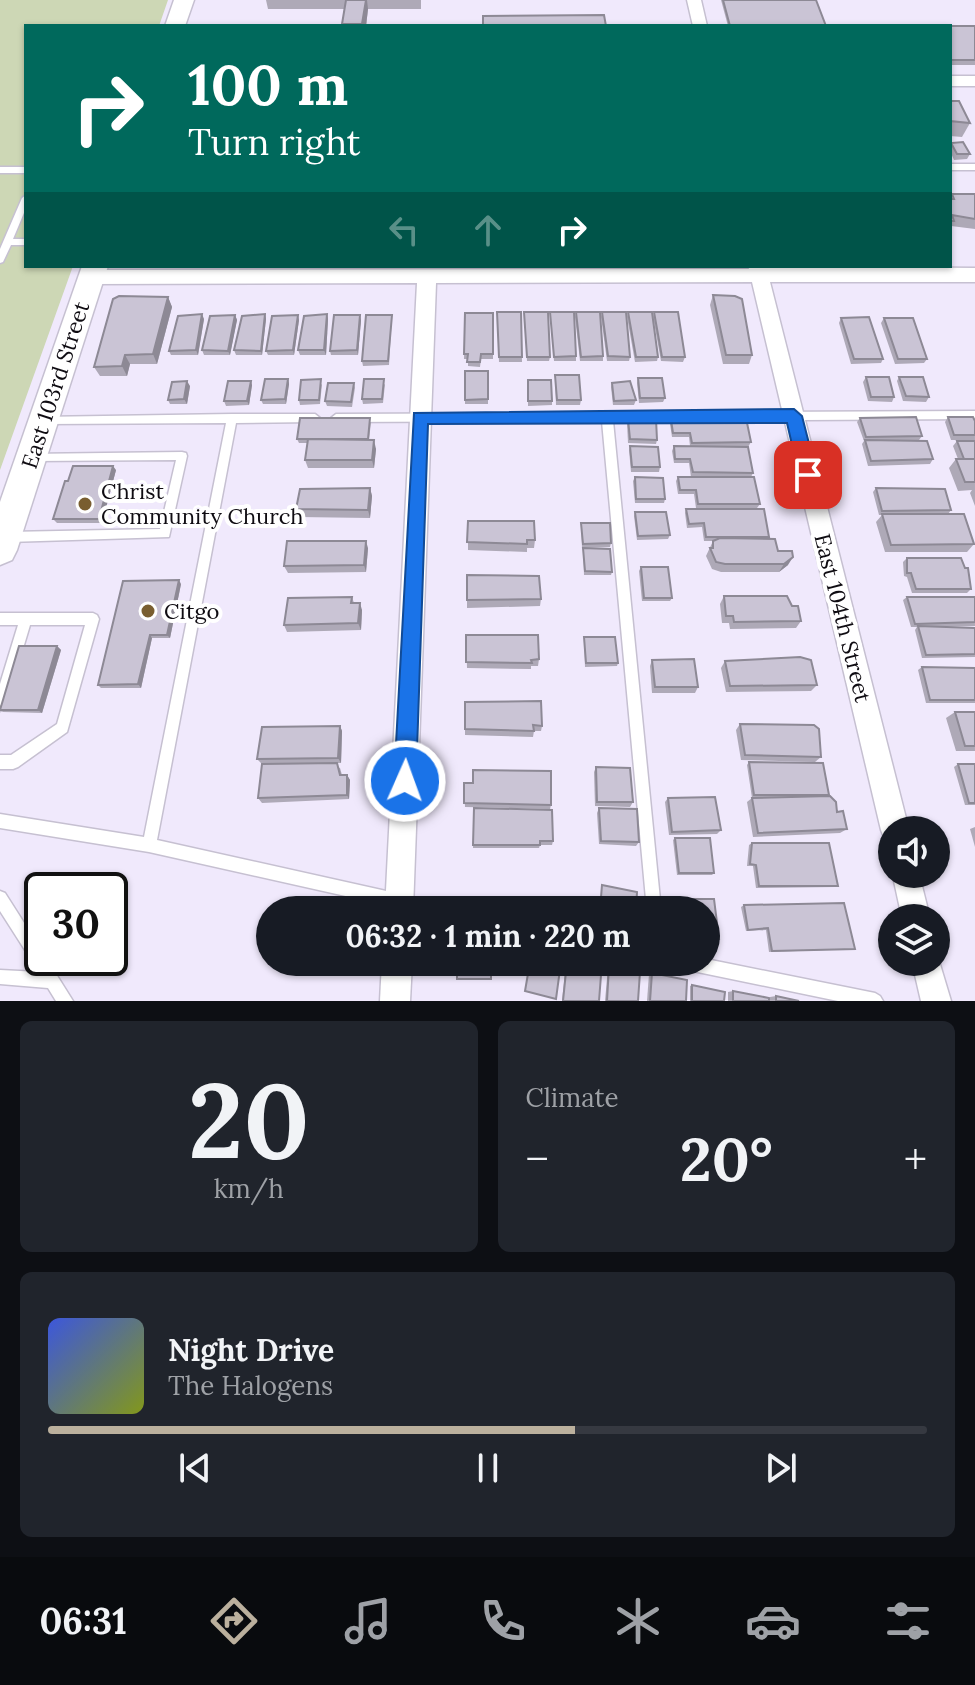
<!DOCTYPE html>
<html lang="en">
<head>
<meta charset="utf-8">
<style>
  body { margin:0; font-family:Lora,serif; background:#20242c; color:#f1f3f6; height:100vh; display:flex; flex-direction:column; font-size:30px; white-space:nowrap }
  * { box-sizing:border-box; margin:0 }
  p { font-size:26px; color:#9ea1a6 }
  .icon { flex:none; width:44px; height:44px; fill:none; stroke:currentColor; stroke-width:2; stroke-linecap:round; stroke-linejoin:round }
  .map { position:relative; height:1001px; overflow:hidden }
  .panel { display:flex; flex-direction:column; gap:20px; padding:20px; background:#0d0f14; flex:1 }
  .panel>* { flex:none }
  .top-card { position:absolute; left:24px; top:24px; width:928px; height:244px; border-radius:0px; box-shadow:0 2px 6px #0004; background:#00695c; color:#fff; overflow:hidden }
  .controls { position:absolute; left:878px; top:816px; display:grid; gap:16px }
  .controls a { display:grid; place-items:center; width:72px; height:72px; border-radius:50%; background:#171b24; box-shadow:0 2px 6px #0004; font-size:40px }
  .speed { position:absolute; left:24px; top:872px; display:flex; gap:16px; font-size:40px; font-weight:700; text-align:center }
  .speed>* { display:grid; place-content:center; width:104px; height:104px; border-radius:50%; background:#171b24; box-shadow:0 2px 6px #0004; line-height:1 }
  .speed .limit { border:4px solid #111; border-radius:12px; background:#fff; color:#111 }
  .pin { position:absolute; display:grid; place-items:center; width:68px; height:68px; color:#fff; margin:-34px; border-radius:16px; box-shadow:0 4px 12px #0006 }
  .me { position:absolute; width:88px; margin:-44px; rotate:2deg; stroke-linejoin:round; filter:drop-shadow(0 0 6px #0008) }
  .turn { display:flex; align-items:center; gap:28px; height:168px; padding:0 32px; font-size:36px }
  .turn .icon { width:104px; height:104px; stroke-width:2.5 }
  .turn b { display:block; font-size:56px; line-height:68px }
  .lanes { display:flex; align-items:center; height:76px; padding:0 32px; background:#0003; justify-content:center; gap:40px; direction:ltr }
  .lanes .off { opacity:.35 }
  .big { font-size:60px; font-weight:700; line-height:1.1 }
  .panel .widget { flex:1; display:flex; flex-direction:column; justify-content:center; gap:12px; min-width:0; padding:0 28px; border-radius:12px; background:#20242c }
  .panel .dial { align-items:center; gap:0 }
  .dial b { font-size:104px; line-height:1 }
  .song { display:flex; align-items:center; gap:24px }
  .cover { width:96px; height:96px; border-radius:12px; background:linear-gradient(135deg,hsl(230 70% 55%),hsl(70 70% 35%)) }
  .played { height:8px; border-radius:4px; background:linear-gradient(90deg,#bbb09d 60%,#363941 60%) }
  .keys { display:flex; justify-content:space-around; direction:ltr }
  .heat { display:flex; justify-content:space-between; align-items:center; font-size:44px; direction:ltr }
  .panel .tiles { flex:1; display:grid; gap:20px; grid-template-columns:1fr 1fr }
  .widget:last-child { grid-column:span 2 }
  .trip { position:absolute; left:256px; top:896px; width:464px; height:80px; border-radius:40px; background:#171b24; box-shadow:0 2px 6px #0004; font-weight:700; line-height:80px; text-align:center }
  .tab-bar { display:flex; height:128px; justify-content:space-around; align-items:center; background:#090b0e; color:#9ea1a6 }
  .tab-bar .icon { width:56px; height:56px }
  .tab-bar .on { color:#bbb09d }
  .tab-bar b { font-size:36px; color:#f1f3f6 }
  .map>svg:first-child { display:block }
</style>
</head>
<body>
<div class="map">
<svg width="975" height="1001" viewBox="0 0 975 1001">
  <rect width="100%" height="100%" fill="#f0e9fc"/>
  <path fill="#cdd7b5" d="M0,0H168L159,26H26V266H73L0,470Z"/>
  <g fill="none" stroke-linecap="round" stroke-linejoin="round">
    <defs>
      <g id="lane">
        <rect x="950" y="164" width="25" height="6"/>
        <rect x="0" y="167" width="26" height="6"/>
        <path d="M26,195V208L13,239H26V245H11L3,262L0,263V249L22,198Z"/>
        <path d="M975,411V419L613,421L661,910H647L602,421L336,422L331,418L336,414Z"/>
        <path d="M232,414H315L320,418L315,422L236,423L157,840L440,903L445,905L447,910H408L149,852L0,828V814L144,837L226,423L44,424L39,420L40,417Z"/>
        <path d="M182,452L186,453L187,456L169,537L8,542L4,540L2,537L4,534L8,532L160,529L176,460L32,461L28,460L27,457L28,454Z"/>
        <path d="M0,613H93L97,615L99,619L67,732L18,767L13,769H0V755H11L57,724L85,625H30L6,705L4,709L0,711V684L18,625H0Z"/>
        <path d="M0,891L5,893L42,951V958H46L73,1001H56L48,988L0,984V970L39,972L0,911Z"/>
        <path d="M706,959L875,993L880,996L883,1001H838L683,969L678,967L676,962H706Z"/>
      </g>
      <g id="street">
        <path d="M687,0H701L707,26H693Z"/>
        <rect x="950" y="76" width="25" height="10"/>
        <path d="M748,266L975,268V282H770L909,830H892V842L885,840L881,830L752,282L436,283L413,910H385L417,283L91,284L82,277L91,270L749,269Z"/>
        <path d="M892,872L919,874L930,918H902Z"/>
        <path d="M936,951L951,1001H921L912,962H936Z"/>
        <path d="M382,962H412L410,1001H380Z"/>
      </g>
      <g id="secondary">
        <path d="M174,0H194L185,26H165Z"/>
        <path d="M82,266H108L17,550L12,560L0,565V502Z"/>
      </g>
    </defs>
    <use href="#lane" stroke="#c6c0d1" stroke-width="3"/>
    <use href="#street" stroke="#c6c0d1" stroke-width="3"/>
    <use href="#secondary" stroke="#c6c0d1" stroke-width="3"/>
    <use href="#lane" fill="#fff" fill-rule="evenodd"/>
    <use href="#street" fill="#fff" fill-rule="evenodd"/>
    <use href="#secondary" fill="#fff" fill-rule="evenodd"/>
  </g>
  <g fill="#aea9b7">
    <path d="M266,0H421V9H368L366,26H342L344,9H268Z"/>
    <path d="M721,0H816L826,26H975V65H950V26H728Z"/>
    <path d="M950,101L970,123L962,137L950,136Z"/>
    <path d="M951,143L970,154L967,159L954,160L950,151Z"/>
    <path d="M952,194H975V229L951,226L950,228V197Z"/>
    <path d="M713,295L752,355L749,364H723L710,305Z"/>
    <path d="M168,297L172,307L157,364H130L127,376H100L94,367Z"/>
    <path d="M497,312H521L522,362H499Z"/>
    <path d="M524,312L550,357L549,361H527Z"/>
    <path d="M550,312L576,356V361H554Z"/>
    <path d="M576,312L603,356V361H580L575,317Z"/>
    <path d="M602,312L630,357L629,361H607L601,317Z"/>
    <path d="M628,312L658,357L657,361L635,362L627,317Z"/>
    <path d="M654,312L685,357L683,362L661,361L653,317Z"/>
    <path d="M465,313H493V359H481L480,367L468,366V359H464Z"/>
    <path d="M265,314L266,319L262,355H236L234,350Z"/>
    <path d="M327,314L328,319L326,355H300L298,350Z"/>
    <path d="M235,315L237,320L230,355H204L202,350Z"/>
    <path d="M392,315L389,365L363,366L362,361Z"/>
    <path d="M841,318L883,359L881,363L851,364L839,323Z"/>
    <path d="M884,318L927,359L924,363L895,364L881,323Z"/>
    <path d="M204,319L198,355H171L169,351Z"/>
    <path d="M299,320L294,355H268L266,351Z"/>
    <path d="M361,320L358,355H331L330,351Z"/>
    <rect x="465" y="371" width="23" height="33"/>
    <path d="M555,375L581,400L580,405H556Z"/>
    <path d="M866,377L894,397L892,402L868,401L863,382Z"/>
    <path d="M899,377L929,397L926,402L903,401L897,381Z"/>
    <path d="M638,378L665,398L663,402L639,403L637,383Z"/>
    <path d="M288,379L289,384L286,404H263L261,400Z"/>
    <path d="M528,380L552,401V405L528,406Z"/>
    <path d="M354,383L355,388L352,407L327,406L325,401Z"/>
    <path d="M612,383L636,400L634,405H613L611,387Z"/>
    <path d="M322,384L320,404L300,405L299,400Z"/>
    <path d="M385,384L383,403L363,404L362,399Z"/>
    <path d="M252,385L249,405L226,406L224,401Z"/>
    <path d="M190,386L187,404H170L168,400Z"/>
    <path d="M948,417L975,421V440H951L945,422Z"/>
    <path d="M860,418L922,436L919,440L933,459L930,464L868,466L862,444L864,441L857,422Z"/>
    <path d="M628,419L657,440L656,444L628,443L627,423Z"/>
    <path d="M671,420L751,442L748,447L753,473L751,477H691L689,463H674L672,451L674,446H690L689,437H672L670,424Z"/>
    <path d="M371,422L369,440L376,449L374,468H308L305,460L308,443H299L297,439Z"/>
    <path d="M957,441H975V506L970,493L972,490L958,491L949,468L956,459H958L953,446Z"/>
    <path d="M630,446L660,467L659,472H631L629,450Z"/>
    <path d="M116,470L102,523H57L53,519L68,481Z"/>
    <path d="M635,477L665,499L664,503H635L633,481Z"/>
    <path d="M678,477L760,504L757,508H696L694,494H678L676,481Z"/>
    <path d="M370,488L372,496L370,518L299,517L296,509Z"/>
    <path d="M876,488L951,510L948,514L974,544L967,552H885L876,522L882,515H879L873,492Z"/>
    <path d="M686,509L769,537L768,539L788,565L779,572H721L712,569L706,556L713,541H704L702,527L687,528L685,513Z"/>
    <path d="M635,512L670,535L668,539L637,540L634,516Z"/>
    <path d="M468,521L535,540L534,548H527V552L468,550Z"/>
    <path d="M581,523L611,543L610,547L582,548Z"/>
    <path d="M368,548L366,572L288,573L284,566Z"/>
    <path d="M583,548L612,572L611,575H584Z"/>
    <path d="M907,558L971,589L967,593H912L907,577L904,576L903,562Z"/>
    <path d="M641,567L672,598L670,601H642L639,571Z"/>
    <path d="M467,575L541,599L540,606L467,608Z"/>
    <path d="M181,584L170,638H152L141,688H101L98,685Z"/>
    <path d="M724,596L801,621L796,628L730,629L729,623H722L720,604Z"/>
    <path d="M352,597L354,603L362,610L361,630L287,632L284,625Z"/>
    <path d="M907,597H975V626L932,627L975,628V657L922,658L915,630L917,627H911L903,600Z"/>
    <path d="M466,635L539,659L538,666H531V669L467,668Z"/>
    <path d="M584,637L618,663L617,666L585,667Z"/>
    <path d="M57,646L61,650L42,713L3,712L0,710V706Z"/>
    <path d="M652,660L698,687L695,693H652L650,666Z"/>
    <path d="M725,661L817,685L811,691L726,692L721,668Z"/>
    <path d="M922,667L975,668V703H926L918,670Z"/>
    <path d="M465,702L542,726L541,731H534L533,737L465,735Z"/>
    <path d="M955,712H975V751H956L946,718Z"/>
    <path d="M740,724L821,757L815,762L741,760L736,730Z"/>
    <path d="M340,726L342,731L341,763H326L340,768L342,775H347L350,780L349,799L262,803L258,798L262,764L257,759Z"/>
    <path d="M749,762L829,795L847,829L840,833L753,837L747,802L752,798L747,765Z"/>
    <path d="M958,764H975V805H965L954,767Z"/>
    <path d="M596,767L633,802L630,807L595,806L594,772Z"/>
    <path d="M464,783H473L551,805L550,809L465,807Z"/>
    <path d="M668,798L721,830L717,834L669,835L665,802Z"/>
    <path d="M474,808L553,841L552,845H540L539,848H473Z"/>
    <path d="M599,808L639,842L636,846L599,844L597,813Z"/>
    <path d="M975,827V847L970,829Z"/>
    <path d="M675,838L714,873L712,875H677L673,840Z"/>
    <path d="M752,843L838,886L835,887L756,888L753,866H747L749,845Z"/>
    <path d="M680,899H714L719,939L715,941H706V910H677L676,902Z"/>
    <path d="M744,905L855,949L769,952L766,930L746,931L741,907Z"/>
    <path d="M566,962H602L599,1001H562Z"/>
    <path d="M609,966L638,1001H605L608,967Z"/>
    <path d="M652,973L686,1001H647L649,974Z"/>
    <path d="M692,985L724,1001H690V986Z"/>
    <path d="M733,991L769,1001H728V992Z"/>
    <path d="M776,996L799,1001H770V997Z"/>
  </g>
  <g fill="#8d8995">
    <path d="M366,0H367L368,9L366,26H362Z"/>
    <path d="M168,297L172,307L157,364L153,354Z"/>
    <path d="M202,314L204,319L198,355L196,350Z"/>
    <path d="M265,314L266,319L262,355L261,351Z"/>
    <path d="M327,314L328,319L326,355L324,350Z"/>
    <path d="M235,315L237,320L230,355L228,351Z"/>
    <path d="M298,315L299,320L294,355L293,350Z"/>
    <path d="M360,315L361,320L358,355L357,350Z"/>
    <path d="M125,355L130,364L127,376L122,366Z"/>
    <path d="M288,379L289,384L286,404L285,399Z"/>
    <path d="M187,381L190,386L187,404L184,399Z"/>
    <path d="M251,381L252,385L249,405L247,401Z"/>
    <path d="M374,440L376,449L374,468L372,460Z"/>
    <path d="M113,466L116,470L102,523L99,519Z"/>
    <path d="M370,488L372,496L370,518L368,510Z"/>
    <path d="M366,541L368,548L366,572L364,565Z"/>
    <path d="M793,557L788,565L779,572L784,564Z"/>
    <path d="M179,580L181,584L170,638L167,635Z"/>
    <path d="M360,603L362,610L361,630L358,623Z"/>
    <path d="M150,635L152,638L141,688L138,684Z"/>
    <path d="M57,646L61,650L42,713L38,710Z"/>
    <path d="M340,726L342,731L341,763L338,758Z"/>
    <path d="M347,775L350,780L349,799L347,795Z"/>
  </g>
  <g fill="#cac4d5" stroke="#8d8995" stroke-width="2">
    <path d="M346,0H366L362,24H342Z"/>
    <path d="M723,0H816L826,26H975V60H950V26H730Z"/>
    <path d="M604,15L606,26H483V16Z"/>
    <path d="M950,101H959L970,123L950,121Z"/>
    <path d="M963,142L970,154H957L951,143Z"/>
    <path d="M952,194H975V219L952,215L954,221H950V198L951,199H954Z"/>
    <path d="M713,295L735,296L742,299L752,355H726Z"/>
    <path d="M119,296L168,297L153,354L125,355L122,366L94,367L113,299Z"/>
    <path d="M497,312H521L522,357H499Z"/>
    <path d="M524,312H548L550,357H527Z"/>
    <path d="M550,312H574L576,356L554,357Z"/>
    <path d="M576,312H600L603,356L581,357Z"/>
    <path d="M602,312H626L630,357L608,356Z"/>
    <path d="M628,312H652L658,357H636Z"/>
    <path d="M654,312H678L685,357H662Z"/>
    <path d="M465,313H493V354H481L480,362H467L468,354H464Z"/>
    <path d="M202,314L196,350L169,351L178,316Z"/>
    <path d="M265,314L261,351L234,350L242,316Z"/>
    <path d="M327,314L324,350H298L304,316Z"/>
    <path d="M235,315L228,351L202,350L210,316Z"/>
    <path d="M298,315L293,350L266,351L272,316Z"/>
    <path d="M334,315H360L357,350L330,351Z"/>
    <path d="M366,315H392L388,361H362Z"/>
    <path d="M869,317L883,359H854L841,318Z"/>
    <path d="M884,318H913L927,359H898Z"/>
    <path d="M465,371H488V399L465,400Z"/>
    <path d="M555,375H579L581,400H557Z"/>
    <path d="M866,377H889L894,397H871Z"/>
    <path d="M899,377H923L929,397L906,396Z"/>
    <path d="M638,378H662L665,398H640Z"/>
    <path d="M265,379H288L285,399L261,400Z"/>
    <path d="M321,379L319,400H299L301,380Z"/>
    <path d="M364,379H384L382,399H362Z"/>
    <path d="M528,380H551L552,401H528Z"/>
    <path d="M187,381L184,399L168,400L172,382Z"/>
    <path d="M228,381H251L247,401H224Z"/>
    <path d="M630,381L636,400L614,401L612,383Z"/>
    <path d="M328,383H354L351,402L325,401Z"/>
    <path d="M916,417L922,436L866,437L860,418Z"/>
    <path d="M948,417H973L975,421V435H954Z"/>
    <path d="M300,418H370L368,439H297Z"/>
    <path d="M687,418H746L751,442L692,443L690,433H673L671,420Z"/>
    <path d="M628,419H656L657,440L630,439Z"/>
    <path d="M308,439L374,440L372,460H305Z"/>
    <path d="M865,440L927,441L933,459L871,461Z"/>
    <path d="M957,441H975V459H964Z"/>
    <path d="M630,446L658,447L660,467H632Z"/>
    <path d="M674,446L748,447L753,473L693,472L690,459H675Z"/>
    <path d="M956,459H975V482H965Z"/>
    <path d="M73,466H113L99,519H53L65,481H68Z"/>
    <path d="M635,477L663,478L665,499H636Z"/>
    <path d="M678,477H754L760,504H698L696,490H680Z"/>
    <path d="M370,488L368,510L296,509L300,489Z"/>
    <path d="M876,488L945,489L951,510L882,511Z"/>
    <path d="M686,509H764L769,537H706L704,523L689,524Z"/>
    <path d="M635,512H666L670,535L638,536Z"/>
    <path d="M882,514H964L974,544L891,545Z"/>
    <path d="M468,521H534L535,540H527V544L467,542Z"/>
    <path d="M581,523H610L611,543L583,544Z"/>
    <path d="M720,538L775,539L778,551H792L793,557L784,564H725L716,562L710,548H713V541Z"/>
    <path d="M287,541H366L364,565L284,566Z"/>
    <path d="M583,548L610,549L612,572L585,571Z"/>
    <path d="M907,558H961L965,568H968L971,589H916L911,573H907Z"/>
    <path d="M641,567H668L672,598H644Z"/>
    <path d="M467,575L539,576L541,599L467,600Z"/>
    <path d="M179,580L167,635H150L138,684L98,685L123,581Z"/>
    <path d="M724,596H787L792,606H798L801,621L734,622L733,616H726Z"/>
    <path d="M352,597L351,603H360L358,623L284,625L288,598Z"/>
    <path d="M907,597H975V622L915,624Z"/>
    <path d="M918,626L975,628V654L926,655Z"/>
    <path d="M466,635H538L539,659L531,660L532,663L466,662Z"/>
    <path d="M584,637H615L618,663H586Z"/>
    <path d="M19,646H57L38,710H0Z"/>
    <path d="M800,657L811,660L817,685L730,686L725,661Z"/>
    <path d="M694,659L698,687H655L652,660Z"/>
    <path d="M922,667L975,668V700H930Z"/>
    <path d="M541,701L542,726L533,725L534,731L465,729V702Z"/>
    <path d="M955,712H975V746H965Z"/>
    <path d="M740,724L814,725L819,729L821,757L745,755Z"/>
    <path d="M340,726L338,758L257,759L262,727Z"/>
    <path d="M749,762L823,763L829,795H754Z"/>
    <path d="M337,763L340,775H347V795L258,798L262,764Z"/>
    <path d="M958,764H975V803H969Z"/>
    <path d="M596,767L630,768L633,802H597Z"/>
    <path d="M473,770L551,771V805L464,803V783H473Z"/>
    <path d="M830,796L836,802L837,812L843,811L847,829L758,833L752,798Z"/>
    <path d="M715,797L721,830L672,832L668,798Z"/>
    <path d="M474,808L552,810L553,841H540V845H473Z"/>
    <path d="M599,808L637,809L639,842L601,841Z"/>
    <path d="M675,838H710L714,873H679Z"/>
    <path d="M752,843H829L838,886H759L756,865L750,864Z"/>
    <path d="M602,885L637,892L636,910H600Z"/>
    <path d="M680,899H714L719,939H706V910H682Z"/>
    <path d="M844,903L855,949L772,951L768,928L748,930L744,905Z"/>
    <rect x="457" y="962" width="34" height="17"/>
    <path d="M530,962H561L556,999L525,991Z"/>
    <path d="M567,962H602L599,1001H563Z"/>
    <path d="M609,966L640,972L638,1001H607Z"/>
    <path d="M652,973L687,980L686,1001H650Z"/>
    <path d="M692,985L725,992L724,1001H692Z"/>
    <path d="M733,991L769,998V1001H733Z"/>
    <path d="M776,996L799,1001H776Z"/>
  </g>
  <path fill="#1a73e8" stroke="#114b97" stroke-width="2" d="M794,409L802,416L817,475L808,483L799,475L787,423L428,424L416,781L412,788L405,792L397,788L394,781L414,413Z"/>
  <g fill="#795e30" stroke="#fff" stroke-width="3">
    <circle cx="85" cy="504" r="8"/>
    <circle cx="148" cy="611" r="8"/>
  </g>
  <g text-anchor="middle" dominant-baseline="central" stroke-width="8" stroke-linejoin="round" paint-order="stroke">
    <g font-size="22" fill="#0f0c12" stroke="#fff">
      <text transform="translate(55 385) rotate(-72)">East 103rd Street</text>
      <text transform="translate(843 618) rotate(76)">East 104th Street</text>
    </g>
    <g font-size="22" fill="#0f0c12" stroke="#fff" text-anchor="start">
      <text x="101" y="491">Christ<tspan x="101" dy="25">Community Church</tspan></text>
      <text x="164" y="611">Citgo</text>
    </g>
  </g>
</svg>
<div class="controls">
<a><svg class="icon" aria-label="sound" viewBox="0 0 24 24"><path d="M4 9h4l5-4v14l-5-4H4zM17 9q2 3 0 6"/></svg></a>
<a><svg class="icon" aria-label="layers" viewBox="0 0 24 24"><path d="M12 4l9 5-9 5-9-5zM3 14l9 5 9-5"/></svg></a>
</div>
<div class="speed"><div class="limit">30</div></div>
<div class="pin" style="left:808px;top:475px;background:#d93025"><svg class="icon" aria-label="arrive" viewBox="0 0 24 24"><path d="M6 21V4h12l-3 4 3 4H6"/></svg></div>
<svg class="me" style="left:405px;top:781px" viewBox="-20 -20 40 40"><circle r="17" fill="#1a73e8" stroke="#fff" stroke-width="3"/><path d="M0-11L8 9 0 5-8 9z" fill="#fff"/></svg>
<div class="trip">06:32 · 1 min · 220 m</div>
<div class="top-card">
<div class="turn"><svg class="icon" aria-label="right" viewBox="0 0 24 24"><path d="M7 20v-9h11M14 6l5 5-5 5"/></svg><div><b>100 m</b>Turn right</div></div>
<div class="lanes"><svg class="icon off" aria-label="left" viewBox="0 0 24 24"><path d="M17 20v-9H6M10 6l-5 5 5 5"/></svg><svg class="icon off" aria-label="ahead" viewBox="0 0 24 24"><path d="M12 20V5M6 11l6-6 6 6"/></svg><svg class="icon" aria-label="right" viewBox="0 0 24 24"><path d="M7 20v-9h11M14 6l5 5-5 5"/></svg></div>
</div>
</div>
<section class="panel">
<div class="tiles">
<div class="widget dial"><b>20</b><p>km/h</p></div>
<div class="widget"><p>Climate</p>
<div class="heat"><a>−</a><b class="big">20°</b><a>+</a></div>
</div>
<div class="widget">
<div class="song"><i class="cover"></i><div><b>Night Drive</b><p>The Halogens</p></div></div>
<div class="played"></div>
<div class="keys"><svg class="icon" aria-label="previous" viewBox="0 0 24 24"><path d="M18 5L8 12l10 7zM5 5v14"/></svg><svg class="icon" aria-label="pause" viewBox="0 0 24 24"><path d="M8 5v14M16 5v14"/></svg><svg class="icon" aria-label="next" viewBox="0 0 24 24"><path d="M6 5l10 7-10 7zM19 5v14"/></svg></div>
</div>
</div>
</section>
<nav class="tab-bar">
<b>06:31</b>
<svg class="icon on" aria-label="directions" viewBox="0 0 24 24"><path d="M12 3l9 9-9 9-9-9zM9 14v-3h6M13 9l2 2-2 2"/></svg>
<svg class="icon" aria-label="music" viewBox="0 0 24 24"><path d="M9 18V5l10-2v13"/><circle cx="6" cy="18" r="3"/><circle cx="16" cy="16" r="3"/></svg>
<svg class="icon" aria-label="phone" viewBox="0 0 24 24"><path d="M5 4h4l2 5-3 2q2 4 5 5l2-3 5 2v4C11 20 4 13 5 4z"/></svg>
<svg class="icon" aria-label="climate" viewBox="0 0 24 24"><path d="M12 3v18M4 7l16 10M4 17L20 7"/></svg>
<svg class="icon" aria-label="car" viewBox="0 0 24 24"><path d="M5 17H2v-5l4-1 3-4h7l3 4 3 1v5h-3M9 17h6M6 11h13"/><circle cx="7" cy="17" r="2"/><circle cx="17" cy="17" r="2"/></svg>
<svg class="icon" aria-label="filters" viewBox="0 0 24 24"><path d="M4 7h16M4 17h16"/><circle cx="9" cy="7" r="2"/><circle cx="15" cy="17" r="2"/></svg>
</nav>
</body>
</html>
